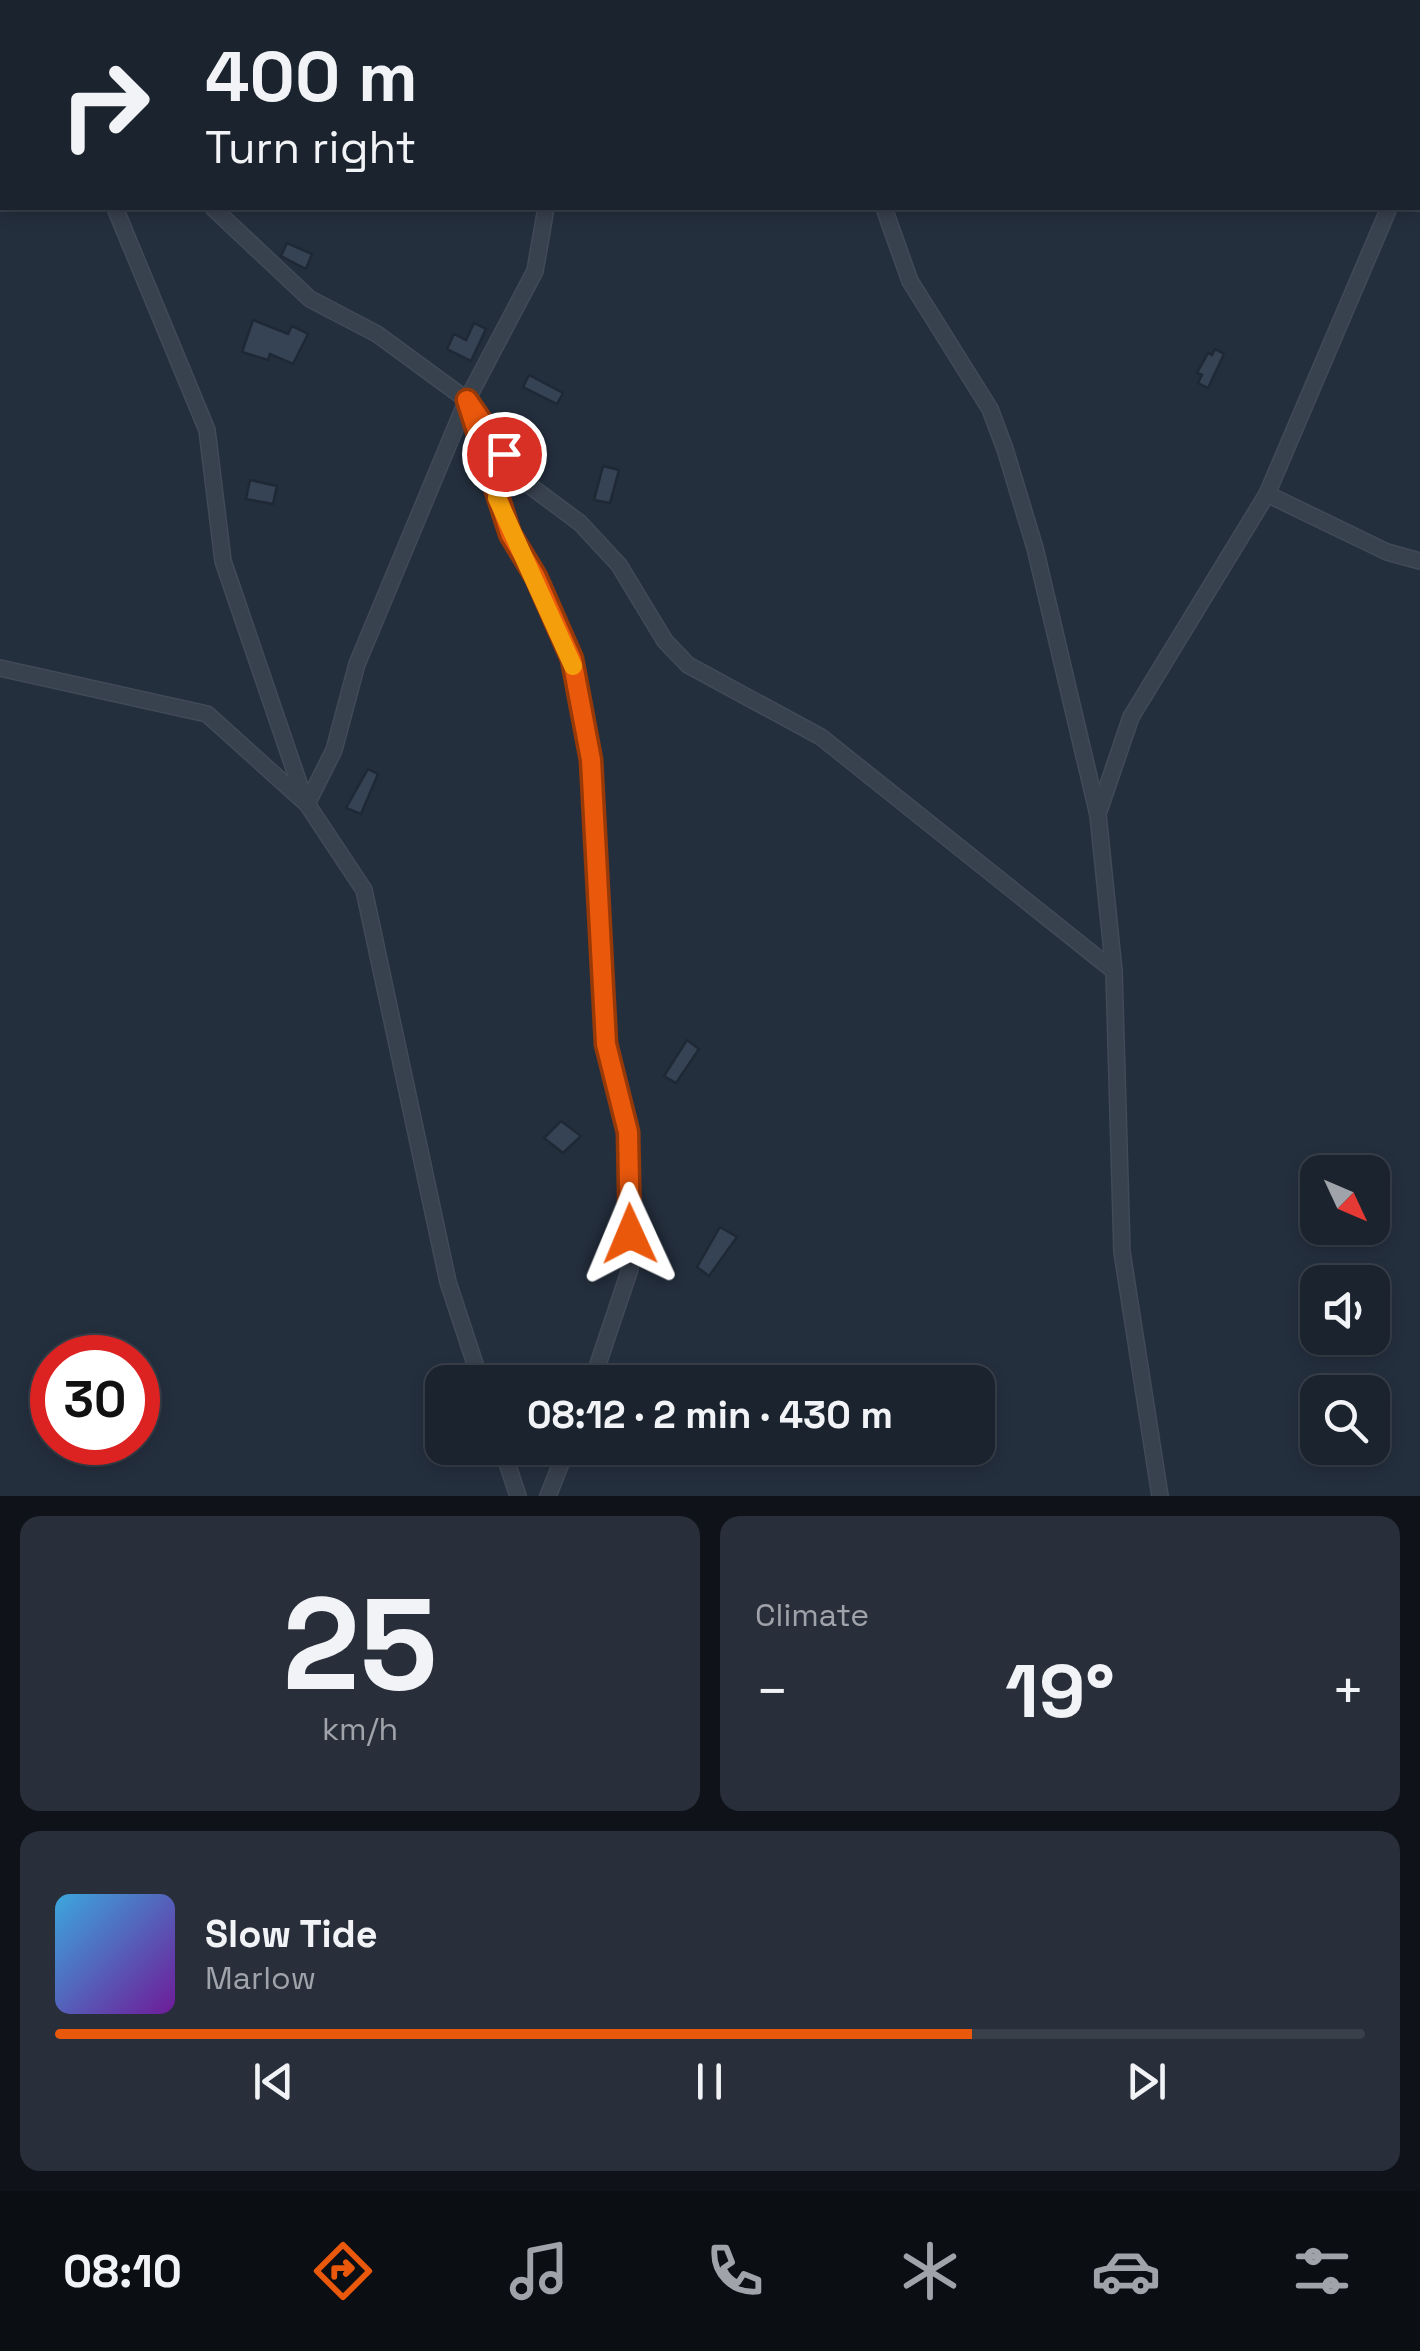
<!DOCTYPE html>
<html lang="en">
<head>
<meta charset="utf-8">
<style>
  body { margin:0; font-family:"Space Grotesk",sans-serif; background:#282f3a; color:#f1f3f6; height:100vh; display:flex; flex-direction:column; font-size:38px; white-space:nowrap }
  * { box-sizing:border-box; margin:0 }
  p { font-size:32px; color:#a0a4aa }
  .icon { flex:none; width:55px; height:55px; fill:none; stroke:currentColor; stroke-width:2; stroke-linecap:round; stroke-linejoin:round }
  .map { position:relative; height:1496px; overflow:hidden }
  .panel { display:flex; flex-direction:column; gap:20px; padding:20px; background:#0f1319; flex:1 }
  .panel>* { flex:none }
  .guide { position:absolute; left:0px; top:0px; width:1420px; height:210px; box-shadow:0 5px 15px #0003,0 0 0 2px #39404a; background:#1b232e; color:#f1f3f6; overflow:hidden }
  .needle { width:65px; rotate:134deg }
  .tools { position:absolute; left:1300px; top:1155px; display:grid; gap:20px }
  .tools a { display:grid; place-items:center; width:90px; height:90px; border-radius:20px; background:#1b232e; box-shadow:0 5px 15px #0003,0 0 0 2px #39404a; font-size:50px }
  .speed { position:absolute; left:30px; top:1335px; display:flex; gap:20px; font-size:50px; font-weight:700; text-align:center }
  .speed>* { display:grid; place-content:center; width:130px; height:130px; border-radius:50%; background:#1b232e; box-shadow:0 5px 15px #0003,0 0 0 2px #39404a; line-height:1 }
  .speed .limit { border:15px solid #d22; background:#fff; color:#111 }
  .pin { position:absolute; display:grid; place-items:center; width:85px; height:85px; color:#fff; margin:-42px; border:5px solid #fff; border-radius:50%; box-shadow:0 2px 10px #0007 }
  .me { position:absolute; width:110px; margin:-55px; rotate:359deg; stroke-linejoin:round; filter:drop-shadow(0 0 8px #0008) }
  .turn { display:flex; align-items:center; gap:35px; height:210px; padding:0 40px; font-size:45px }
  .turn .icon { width:130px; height:130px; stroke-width:2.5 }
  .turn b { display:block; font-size:70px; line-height:85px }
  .big { font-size:75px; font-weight:700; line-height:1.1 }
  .panel .tile { flex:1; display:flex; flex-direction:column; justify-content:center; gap:15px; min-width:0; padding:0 35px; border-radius:20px; background:#282f3a }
  .panel .dial { align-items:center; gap:0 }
  .dial b { font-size:130px; line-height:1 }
  .song { display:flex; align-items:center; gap:30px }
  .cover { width:120px; height:120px; border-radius:15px; background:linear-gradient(135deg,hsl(200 70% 55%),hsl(280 70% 35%)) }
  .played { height:10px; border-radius:5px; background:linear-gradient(90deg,#ea580c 70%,#39404a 70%) }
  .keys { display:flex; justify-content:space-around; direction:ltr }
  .heat { display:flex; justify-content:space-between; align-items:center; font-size:55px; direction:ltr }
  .panel .tiles { flex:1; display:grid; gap:20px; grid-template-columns:1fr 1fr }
  .tile:last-child { grid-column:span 2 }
  .trip { position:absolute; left:425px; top:1365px; width:570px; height:100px; border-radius:20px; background:#1b232e; box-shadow:0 5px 15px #0003,0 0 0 2px #39404a; font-weight:700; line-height:100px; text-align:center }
  .tabs { display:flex; height:160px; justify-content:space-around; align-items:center; background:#0b0e12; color:#a0a4aa }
  .tabs .icon { width:70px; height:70px }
  .tabs .on { color:#ea580c }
  .tabs b { font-size:45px; color:#f1f3f6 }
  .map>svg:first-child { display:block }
</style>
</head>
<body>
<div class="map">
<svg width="1420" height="1496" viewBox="0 0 1420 1496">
  <rect width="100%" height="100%" fill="#242f3e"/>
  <g fill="#364354" stroke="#1f2835" stroke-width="2.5">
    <path d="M287,243L312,254L306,269L281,256Z"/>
    <path d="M253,320L288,334L292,326L308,334L293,364L270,354L268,360L242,352Z"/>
    <path d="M474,323L486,329L471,361L447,349L454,334L466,340Z"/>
    <path d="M1215,349L1224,354L1208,388L1198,383L1202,375L1197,373L1208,353L1212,355Z"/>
    <path d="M529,375L563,393L557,404L523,387Z"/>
    <path d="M603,466L619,470L610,503L594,500Z"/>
    <path d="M250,480L277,486L273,504L246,499Z"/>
    <path d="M368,769L378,774L361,814L346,808Z"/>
    <path d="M687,1040L699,1049L676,1083L664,1076Z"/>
    <path d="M561,1121L581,1136L563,1153L544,1138Z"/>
    <path d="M720,1227L737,1237L709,1276L697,1267Z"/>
  </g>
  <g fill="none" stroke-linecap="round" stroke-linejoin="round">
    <defs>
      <g id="minor">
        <path d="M813,0L814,2"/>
        <path d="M371,2L372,0"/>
        <path d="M789,2L795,0"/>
        <path d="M0,34L2,36"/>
        <path d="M1418,141L1420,135"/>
        <path d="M115,208L207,430L223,561L305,801"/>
        <path d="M213,208L310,299L377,334L467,400L529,485L580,523L619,565L665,641L688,665L821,737L1114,971"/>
        <path d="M884,208L910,281L990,409L1005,449L1035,548L1098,815L1114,971L1122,1252L1160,1496"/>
        <path d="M471,413L510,534L536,577L572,659L591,760L606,1044L628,1132L630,1269L592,1382"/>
        <path d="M1267,494L1387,552L1420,561"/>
        <path d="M0,668L207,714L307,804L364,890L448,1282L481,1382"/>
        <path d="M307,804L334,750L357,664L467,400L535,271L546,208"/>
        <path d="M1099,811L1131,717L1267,494L1389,208"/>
        <path d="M502,1448L518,1496"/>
        <path d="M548,1496L567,1448"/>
      </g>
    </defs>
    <use href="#minor" stroke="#414a57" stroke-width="18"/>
    <use href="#minor" stroke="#38414e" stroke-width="15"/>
  </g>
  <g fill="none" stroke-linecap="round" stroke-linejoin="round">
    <defs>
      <path id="route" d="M504,454L467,400L510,534L536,577L572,659L591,760L606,1044L628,1132L630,1234"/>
    </defs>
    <use href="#route" stroke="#983908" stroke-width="25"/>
    <use href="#route" stroke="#ea580c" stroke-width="18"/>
    <path stroke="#f59e0b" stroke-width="18" d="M497,498L573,666"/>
  </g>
</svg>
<div class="tools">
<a><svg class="needle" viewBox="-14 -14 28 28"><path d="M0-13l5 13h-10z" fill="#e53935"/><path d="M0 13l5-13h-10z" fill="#a0a4aa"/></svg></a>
<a><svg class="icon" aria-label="sound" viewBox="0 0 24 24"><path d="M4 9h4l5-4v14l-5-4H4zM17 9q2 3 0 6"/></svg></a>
<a><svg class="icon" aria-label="search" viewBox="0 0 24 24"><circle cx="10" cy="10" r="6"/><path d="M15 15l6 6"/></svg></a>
</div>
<div class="speed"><div class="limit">30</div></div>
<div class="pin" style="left:504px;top:454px;background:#d93025"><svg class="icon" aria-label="arrive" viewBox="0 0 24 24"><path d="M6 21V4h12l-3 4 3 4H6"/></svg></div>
<svg class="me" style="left:630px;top:1234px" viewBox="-20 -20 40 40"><path d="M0-17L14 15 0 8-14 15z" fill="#ea580c" stroke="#fff" stroke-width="4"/></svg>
<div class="trip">08:12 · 2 min · 430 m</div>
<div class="guide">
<div class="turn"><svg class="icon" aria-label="right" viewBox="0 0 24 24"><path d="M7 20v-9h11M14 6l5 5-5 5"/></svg><div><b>400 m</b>Turn right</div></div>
</div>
</div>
<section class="panel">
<div class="tiles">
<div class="tile dial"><b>25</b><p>km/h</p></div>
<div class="tile"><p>Climate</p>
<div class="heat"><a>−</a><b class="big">19°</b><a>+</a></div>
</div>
<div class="tile">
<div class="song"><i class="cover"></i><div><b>Slow Tide</b><p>Marlow</p></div></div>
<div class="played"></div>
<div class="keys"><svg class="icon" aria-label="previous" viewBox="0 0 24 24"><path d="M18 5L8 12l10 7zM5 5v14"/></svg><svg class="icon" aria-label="pause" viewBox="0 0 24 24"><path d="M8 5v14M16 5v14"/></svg><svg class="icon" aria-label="next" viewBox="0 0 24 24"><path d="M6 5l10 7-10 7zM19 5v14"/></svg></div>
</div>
</div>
</section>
<nav class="tabs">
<b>08:10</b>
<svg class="icon on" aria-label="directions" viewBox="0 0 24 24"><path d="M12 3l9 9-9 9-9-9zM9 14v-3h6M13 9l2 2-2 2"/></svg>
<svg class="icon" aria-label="music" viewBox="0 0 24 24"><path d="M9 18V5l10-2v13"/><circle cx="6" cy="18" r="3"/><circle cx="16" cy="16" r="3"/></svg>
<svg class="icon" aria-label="phone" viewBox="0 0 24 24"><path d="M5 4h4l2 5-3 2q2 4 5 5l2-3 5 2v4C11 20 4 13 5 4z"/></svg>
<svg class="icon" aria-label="climate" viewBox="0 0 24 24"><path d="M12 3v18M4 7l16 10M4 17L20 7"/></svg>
<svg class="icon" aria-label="car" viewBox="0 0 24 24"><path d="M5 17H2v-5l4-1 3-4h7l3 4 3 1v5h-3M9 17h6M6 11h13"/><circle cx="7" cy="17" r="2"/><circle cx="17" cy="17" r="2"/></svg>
<svg class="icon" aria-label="filters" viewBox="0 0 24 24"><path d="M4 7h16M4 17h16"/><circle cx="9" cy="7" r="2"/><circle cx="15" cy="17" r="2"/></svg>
</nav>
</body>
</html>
